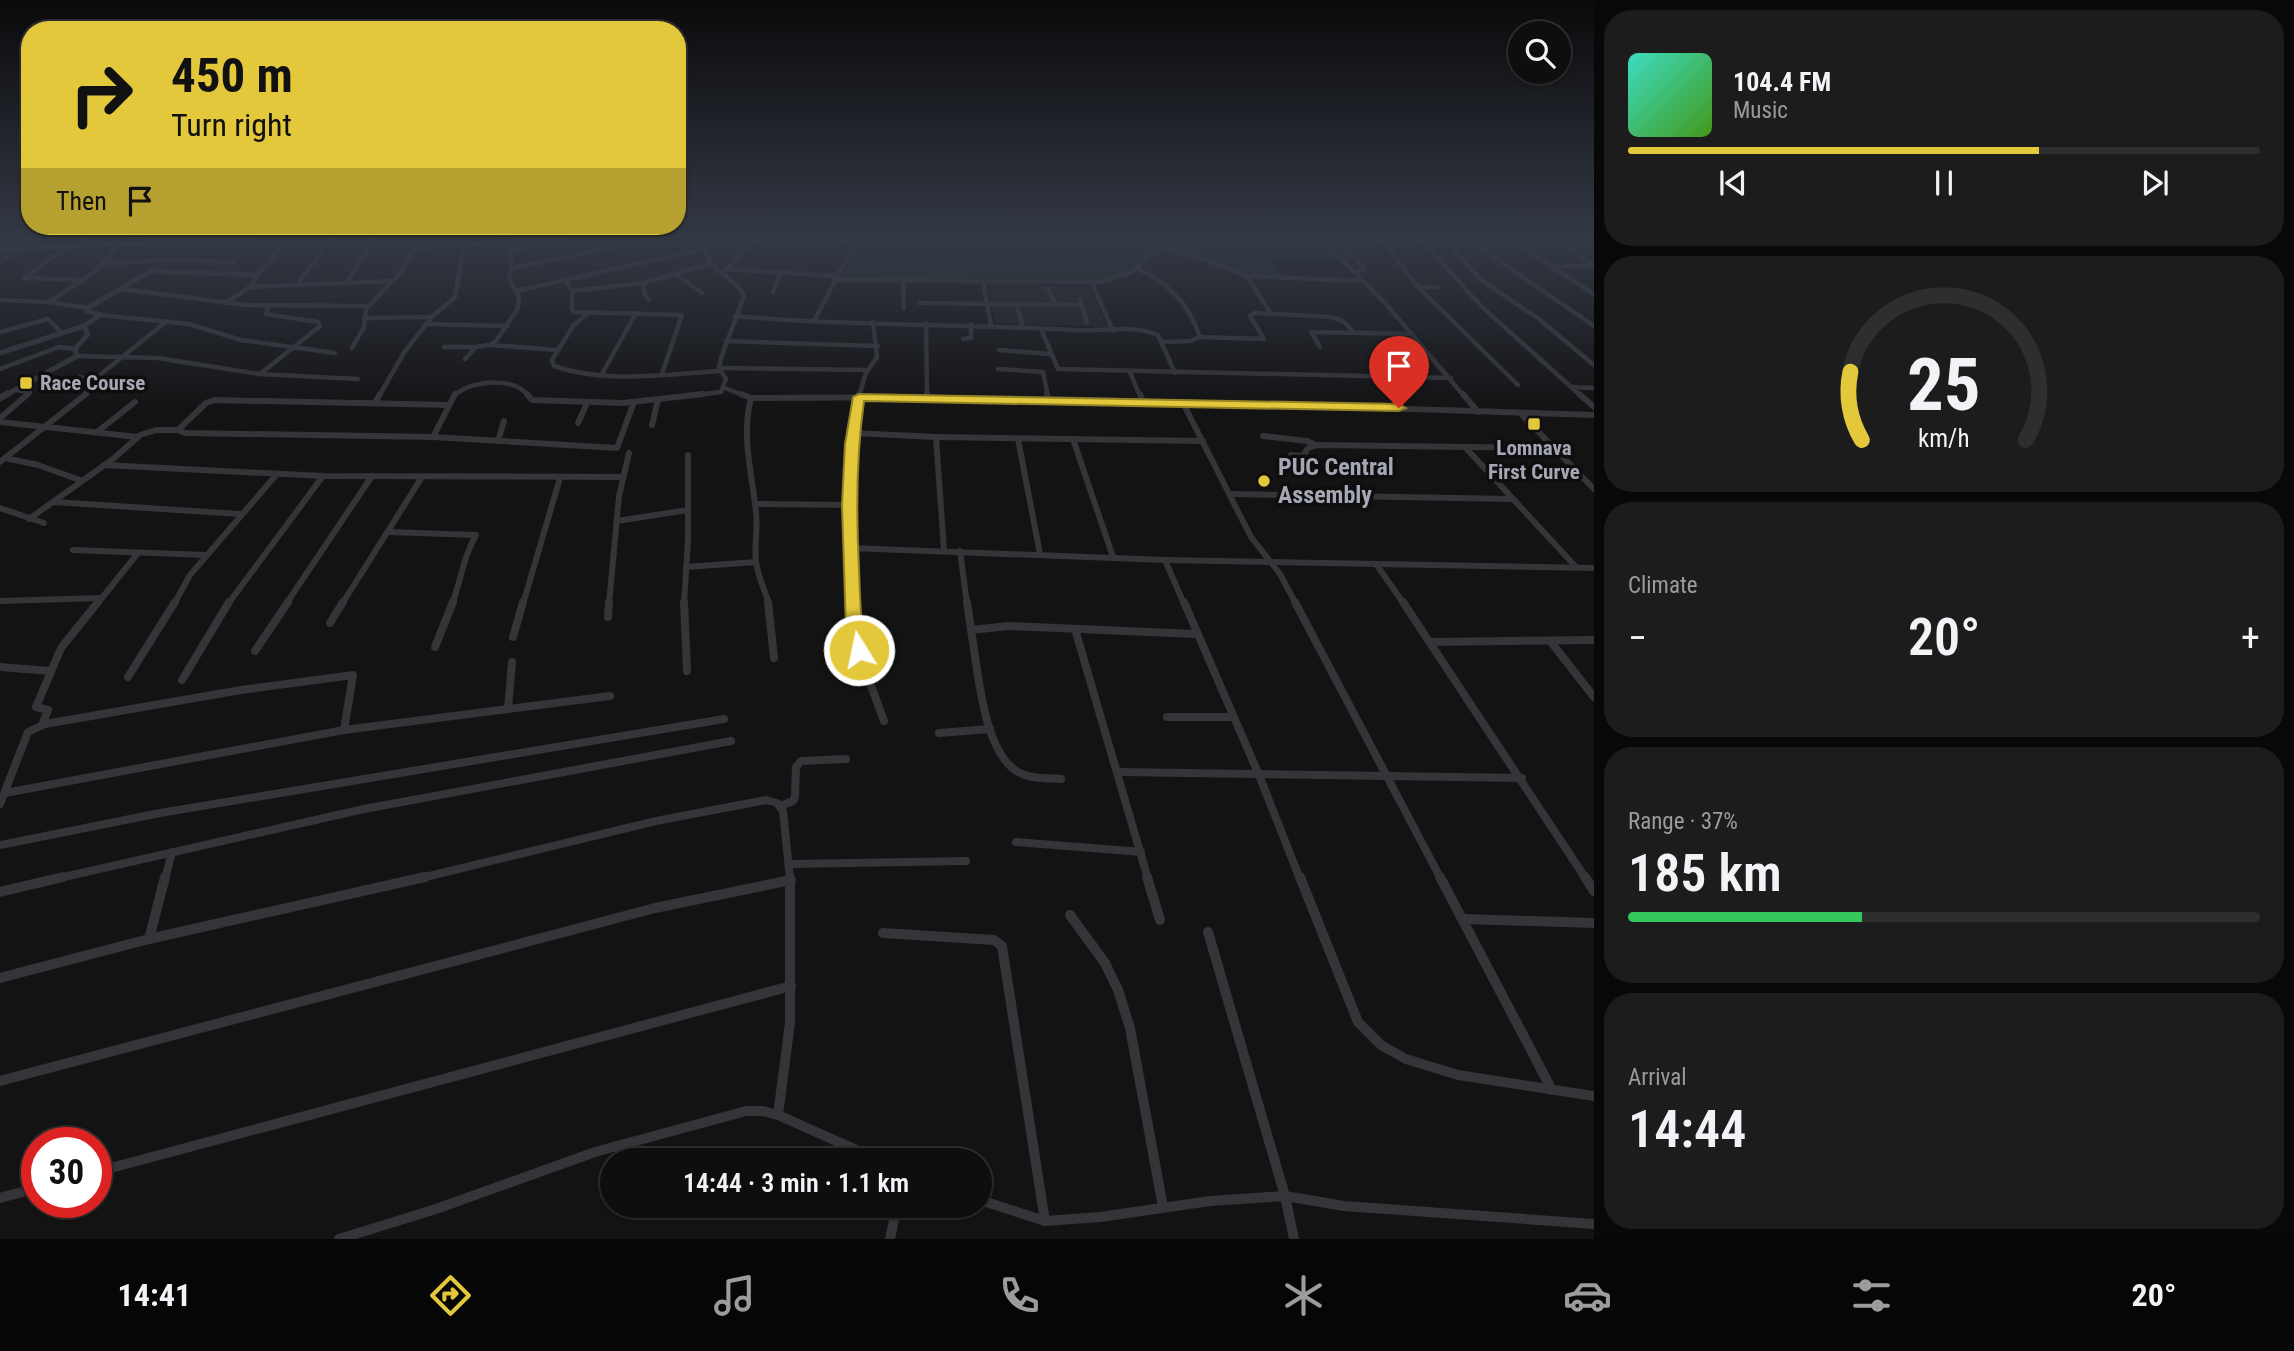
<!DOCTYPE html>
<html lang="en">
<head>
<meta charset="utf-8">
<style>
  body { margin:0; font-family:"Roboto Condensed",sans-serif; background:#1c1c1d; color:#f1f3f6; height:100vh; display:flex; flex-direction:column; font-size:26px; white-space:nowrap }
  * { box-sizing:border-box; margin:0 }
  p { font-size:23px; color:#9b9c9e }
  .icon { flex:none; width:38px; height:38px; fill:none; stroke:currentColor; stroke-width:2; stroke-linecap:round; stroke-linejoin:round }
  .map { position:relative; flex:1; overflow:hidden }
  .details { display:flex; flex-direction:column; gap:10px; padding:10px; background:#080808; width:700px }
  .details>* { flex:none }
  .hud { position:absolute; left:21px; top:21px; width:665px; height:214px; border-radius:28px; box-shadow:0 2px 5px #0004,0 0 0 2px #2e2e2f; background:#e4c83c; color:#111; overflow:hidden }
  .fabs { position:absolute; left:1508px; top:21px; display:grid; gap:14px }
  .fabs a { display:grid; place-items:center; width:63px; height:63px; border-radius:50%; background:#0e0e0f; box-shadow:0 2px 5px #0004,0 0 0 2px #2e2e2f; font-size:35px }
  .speed { position:absolute; left:21px; top:1127px; display:flex; gap:14px; font-size:35px; font-weight:700; text-align:center }
  .speed>* { display:grid; place-content:center; width:91px; height:91px; border-radius:50%; background:#0e0e0f; box-shadow:0 2px 5px #0004,0 0 0 2px #2e2e2f; line-height:1 }
  .speed .limit { border:10px solid #d22; background:#fff; color:#111 }
  .pin { position:absolute; display:grid; place-items:center; width:60px; height:60px; color:#fff; margin:-72px -30px; border-radius:50% 50% 50% 0; rotate:-45deg; box-shadow:0 0 7px #0007 }
  .pin .icon { rotate:45deg }
  .me { position:absolute; width:77px; margin:-38px; rotate:350deg; stroke-linejoin:round; filter:drop-shadow(0 0 5px #0008) }
  .turn { display:flex; align-items:center; gap:24px; height:147px; padding:0 35px; font-size:32px }
  .turn .icon { width:91px; height:91px; stroke-width:2.5 }
  .turn b { display:block; font-size:49px; line-height:60px }
  .then { display:flex; align-items:center; height:66px; padding:0 35px; background:#0003; gap:14px; font-size:26px }
  .big { font-size:52px; font-weight:600; line-height:1.1 }
  .details .tile { flex:1; display:flex; flex-direction:column; justify-content:center; gap:10px; min-width:0; padding:0 24px; border-radius:28px; background:#1c1c1d }
  .details .dial { align-items:center; gap:0 }
  .dial svg { height:182px; overflow:visible; fill:none; stroke:#2e2e2f; stroke-width:7; stroke-linecap:round; text-anchor:middle }
  .dial text { fill:#f1f3f6; stroke:none }
  .song { display:flex; align-items:center; gap:21px }
  .cover { width:84px; height:84px; border-radius:10px; background:linear-gradient(135deg,hsl(170 70% 55%),hsl(100 70% 35%)) }
  .played { height:7px; border-radius:4px; background:linear-gradient(90deg,#e4c83c 65%,#2e2e2f 65%) }
  .keys { display:flex; justify-content:space-around; direction:ltr }
  .heat { display:flex; justify-content:space-between; align-items:center; font-size:38px; direction:ltr }
  .charge { height:10px; border-radius:5px; background:linear-gradient(90deg,#34c759 37%,#2e2e2f 0) }
  .trip { position:absolute; left:600px; top:1148px; width:392px; height:70px; border-radius:35px; background:#0e0e0f; box-shadow:0 2px 5px #0004,0 0 0 2px #2e2e2f; font-weight:600; line-height:70px; text-align:center }
  .menu { display:flex; height:112px; justify-content:space-around; align-items:center; background:#060606; color:#9b9c9e }
  .menu .icon { width:49px; height:49px }
  .menu .selected { color:#e4c83c }
  .menu b { font-size:32px; color:#f1f3f6 }
  main { display:flex; flex:1; min-height:0 }
  .map>svg:first-child { display:block }
</style>
</head>
<body>
<main>
<div class="map">
<svg width="1594" height="1239" viewBox="0 0 1594 1239">
  <rect width="100%" height="100%" fill="#131314"/>
  <path fill="#1f1f21" d="M993,284L1089,285L1107,327L995,323L988,286Z"/>
  <path fill="#1f2721" d="M861,237H1188L1204,251L1264,259L1243,237H1253L1272,256L1317,255L1298,237H1316L1336,259H1269L1284,276L1253,275L1161,245L1133,270L1094,282L840,278Z"/>
  <g fill="none" stroke-linecap="round" stroke-linejoin="round">
    <g stroke="#343439" stroke-width="4.5">
      <path d="M818,237L855,241"/>
      <path d="M1319,237L1386,304L1464,396"/>
      <path d="M1320,237L1382,239"/>
      <path d="M1337,237L1365,269L1355,273"/>
      <path d="M1380,237L1418,287L1518,385"/>
      <path d="M1419,237L1480,305L1581,396"/>
      <path d="M1465,237L1594,326"/>
      <path d="M1506,237L1594,294"/>
      <path d="M1554,237L1594,266"/>
      <path d="M749,242L791,247"/>
      <path d="M249,244L255,237"/>
      <path d="M76,246L87,237"/>
      <path d="M1478,246H1461L1454,251L1481,280L1539,319L1594,365"/>
      <path d="M412,248L571,237"/>
      <path d="M509,252L546,243"/>
      <path d="M0,261L21,248"/>
      <path d="M106,263L173,260L233,262"/>
      <path d="M1552,266H1593"/>
      <path d="M512,268L664,237"/>
      <path d="M725,269L835,276"/>
      <path d="M726,269L756,237"/>
      <path d="M1138,269C1169,283 1189,304 1200,337L1190,341L1161,342"/>
      <path d="M677,275L702,293"/>
      <path d="M1247,276L1271,314"/>
      <path d="M24,278L83,280"/>
      <path d="M24,278L68,246"/>
      <path d="M565,279L572,291V310L575,312L682,315L662,374"/>
      <path d="M834,280L1101,282L1132,272L1152,253L1162,249L1194,256L1247,276L1362,281"/>
      <path d="M903,282L904,308"/>
      <path d="M983,282L991,325"/>
      <path d="M346,283L376,237"/>
      <path d="M643,283L644,293L649,300"/>
      <path d="M1092,283L1113,331"/>
      <path d="M297,285L332,237"/>
      <path d="M250,287L391,281"/>
      <path d="M1418,287H1438"/>
      <path d="M1048,288L1055,303"/>
      <path d="M122,289L245,305L368,306"/>
      <path d="M516,291L708,248"/>
      <path d="M572,291L643,283L709,264"/>
      <path d="M773,292L781,273"/>
      <path d="M1080,299L1087,322"/>
      <path d="M0,300L49,302L88,308"/>
      <path d="M49,302L96,271L121,243"/>
      <path d="M227,302L250,287L258,275"/>
      <path d="M919,303L1081,305"/>
      <path d="M1016,303L1023,327"/>
      <path d="M588,313L573,326L552,360L554,366C606,384 667,374 721,371"/>
      <path d="M100,315L189,324L241,340L335,353"/>
      <path d="M735,316C847,326 961,324 1073,330C1100,332 1134,324 1158,335L1175,373"/>
      <path d="M364,318L432,317"/>
      <path d="M814,321L858,237"/>
      <path d="M926,323L927,396"/>
      <path d="M426,324L507,326"/>
      <path d="M1041,329L1058,369L1451,378"/>
      <path d="M0,332L48,319L62,333"/>
      <path d="M1200,337L1264,339L1250,316L1254,313L1331,317L1343,321L1355,333"/>
      <path d="M963,339L971,338V324"/>
      <path d="M726,341L878,346"/>
      <path d="M491,345L557,350"/>
      <path d="M444,347H476"/>
      <path d="M1320,347L1311,332L1413,334"/>
      <path d="M352,348L364,327L366,309L400,273L420,237"/>
      <path d="M999,350L1050,354"/>
      <path d="M77,356L158,358L259,374L358,379"/>
      <path d="M465,359L476,347L490,345L496,341L518,308L519,297L509,279L512,268L508,242"/>
      <path d="M719,368L868,370"/>
      <path d="M0,369L59,347L75,349"/>
      <path d="M998,369L1043,372L1048,396"/>
      <path d="M1130,372L1140,396"/>
      <path d="M260,374L320,326L318,322L266,314L268,305"/>
      <path d="M602,374L636,313"/>
      <path d="M79,377L102,381L83,396"/>
      <path d="M96,378L167,321"/>
      <path d="M1572,387L1594,388"/>
      <path d="M725,388L745,396"/>
      <path d="M16,390L30,392L26,396"/>
      <path d="M379,396L405,351L432,317L455,297L464,246"/>
      <path d="M454,396C469,380 516,376 528,396"/>
      <path d="M688,396L721,392L726,379L719,368L721,358L744,296C735,277 711,272 706,252L714,237"/>
      <path d="M859,396L866,373L877,357L873,322"/>
    </g>
    <g stroke="#343439" stroke-width="6">
      <path d="M527,394L532,400L623,403L703,394"/>
      <path d="M741,394L751,398"/>
      <path d="M927,394V399"/>
      <path d="M1047,394L1049,402"/>
      <path d="M1140,394L1143,402"/>
      <path d="M1463,394L1478,412"/>
      <path d="M1579,394L1594,407"/>
      <path d="M375,403L380,394"/>
      <path d="M1183,403L1251,537L1280,574L1296,604"/>
      <path d="M1521,414L1594,489"/>
      <path d="M0,418L28,394"/>
      <path d="M0,422L138,437"/>
      <path d="M578,423L587,403"/>
      <path d="M652,425L658,400"/>
      <path d="M178,430L206,403L214,400L449,405"/>
      <path d="M97,432L135,402"/>
      <path d="M853,433L936,437"/>
      <path d="M1263,436L1307,441L1316,445"/>
      <path d="M433,437L455,394"/>
      <path d="M1018,439L1040,554"/>
      <path d="M1073,439L1113,557"/>
      <path d="M498,441L504,421"/>
      <path d="M1465,447L1576,567"/>
      <path d="M1291,455L1303,456L1308,448L1317,445L1554,448"/>
      <path d="M5,458L38,465L80,480"/>
      <path d="M0,462L86,394"/>
      <path d="M104,465L323,476L623,477"/>
      <path d="M1231,494L1512,499"/>
      <path d="M54,502L240,514"/>
      <path d="M756,504L849,505"/>
      <path d="M0,508L44,523"/>
      <path d="M29,519L113,459L140,435L156,430H178L185,433L433,437L617,448L634,402"/>
      <path d="M617,521L688,510"/>
      <path d="M388,532L476,535C462,560 462,578 452,604"/>
      <path d="M851,548L1165,560L1594,568"/>
      <path d="M73,550L206,555"/>
      <path d="M944,550L936,437L1203,441"/>
      <path d="M960,551L967,604"/>
      <path d="M1165,560L1184,604"/>
      <path d="M1376,564L1404,604"/>
      <path d="M686,567L756,562"/>
      <path d="M0,601L100,598"/>
      <path d="M97,604L138,553"/>
      <path d="M174,604L190,575L277,474"/>
      <path d="M228,604L323,476"/>
      <path d="M286,604L372,476"/>
      <path d="M342,604L422,477"/>
      <path d="M523,604L560,478"/>
      <path d="M609,604L619,496L629,453"/>
      <path d="M684,604L688,541V455"/>
      <path d="M769,604C765,591 758,576 756,562C754,546 758,528 756,512C752,473 741,437 751,398C1032,395 1313,406 1594,415"/>
      <path d="M852,604L849,465L859,394"/>
    </g>
    <g stroke="#343439" stroke-width="8">
      <path d="M684,602L687,671"/>
      <path d="M768,602L774,658"/>
      <path d="M852,602L859,653L884,721"/>
      <path d="M967,602L971,630"/>
      <path d="M1184,602L1259,775L1300,879"/>
      <path d="M1295,602L1441,879"/>
      <path d="M1403,602L1586,879"/>
      <path d="M608,617L609,602"/>
      <path d="M330,623L343,602"/>
      <path d="M1075,629L1148,879"/>
      <path d="M513,637L523,602"/>
      <path d="M1431,642L1594,640"/>
      <path d="M1551,642L1594,697"/>
      <path d="M435,647L453,602"/>
      <path d="M255,651L288,602"/>
      <path d="M0,667L50,671"/>
      <path d="M128,677L175,602"/>
      <path d="M182,680L229,602"/>
      <path d="M508,709L512,662"/>
      <path d="M1167,717H1233"/>
      <path d="M42,725L48,710L36,707L61,648L98,602"/>
      <path d="M939,733L990,729"/>
      <path d="M1119,772L1522,778"/>
      <path d="M1061,779C1047,778 1031,779 1018,772C982,751 978,667 971,630L1009,626L1196,634"/>
      <path d="M5,793L344,730L610,696"/>
      <path d="M0,804L28,732L45,724L241,690L353,675L344,730"/>
      <path d="M780,806L793,801L795,797L796,767L801,761L846,759"/>
      <path d="M1016,842L1141,852"/>
      <path d="M0,845L160,813L724,719"/>
      <path d="M790,864L966,861"/>
      <path d="M55,879L364,809L731,741"/>
      <path d="M165,879L172,852"/>
      <path d="M417,879L656,821L766,800L777,803L783,811L790,879"/>
    </g>
    <g stroke="#343439" stroke-width="10">
      <path d="M1147,877L1160,920"/>
      <path d="M1300,877L1358,1022L1381,1045L1406,1059L1458,1075L1594,1096"/>
      <path d="M1440,877L1552,1090"/>
      <path d="M1585,877L1594,891"/>
      <path d="M0,892L63,877"/>
      <path d="M1070,915L1105,963L1118,990L1130,1028L1163,1207"/>
      <path d="M1464,919L1594,923"/>
      <path d="M1208,932L1285,1196L1294,1239"/>
      <path d="M883,933L994,940L1002,946L1045,1221"/>
      <path d="M149,939L165,877"/>
      <path d="M0,978L149,939L425,877"/>
      <path d="M0,1081L655,908L791,880"/>
      <path d="M778,1115L790,1023V877"/>
      <path d="M96,1172L791,986"/>
      <path d="M0,1198L37,1188"/>
      <path d="M980,1200L1045,1221L1100,1217L1210,1201L1285,1196L1344,1206L1594,1224"/>
      <path d="M339,1239L436,1209L595,1152L746,1111H763L778,1115L879,1160"/>
      <path d="M890,1239L897,1206"/>
    </g>
    <g stroke="#343439" stroke-width="5">
      <path d="M0,353L84,326L100,315L87,311L89,307L151,271L258,275L289,237"/>
      <path d="M4,396L77,356L75,349L88,334L84,326"/>
    </g>
    <path stroke="#343439" stroke-width="7" d="M0,398L7,394"/>
    <path stroke="#424349" stroke-width="6" d="M0,249L251,237"/>
  </g>
  <linearGradient id="sky" x2="0" y2="1"><stop stop-color="#0a0a0b"/><stop offset="0.58" stop-color="#333945"/><stop offset="1" stop-color="#333945" stop-opacity="0"/></linearGradient>
  <rect width="1594" height="410" fill="url(#sky)"/>
  <path fill="#e4c83c" stroke="#948227" stroke-width="2" d="M859,394L1399,404L1406,408L1399,411L864,401C856,457 856,512 859,569C860,596 860,623 867,650L859,656L851,650L846,629L842,505L845,444L853,397Z"/>
  <g fill="#e4c83c" stroke="#0e0e0f" stroke-width="2.5">
    <rect x="19" y="376" width="14" height="14" rx="3.5"/>
    <rect x="1527" y="417" width="14" height="14" rx="3.5"/>
    <circle cx="1264" cy="481" r="7"/>
  </g>
  <g text-anchor="middle" dominant-baseline="central" stroke-width="7" stroke-linejoin="round" paint-order="stroke">
    <g font-size="21" font-weight="bold" fill="#a5a7b4" stroke="#0e0e0f" text-anchor="start">
      <text x="40" y="383">Race Course</text>
      <text x="1534" y="448" text-anchor="middle">Lomnava<tspan x="1534" dy="24">First Curve</tspan></text>
    </g>
    <g font-size="24" font-weight="bold" fill="#a5a7b4" stroke="#0e0e0f" text-anchor="start">
      <text x="1278" y="467">PUC Central<tspan x="1278" dy="28">Assembly</tspan></text>
    </g>
  </g>
</svg>
<div class="fabs">
<a><svg class="icon" aria-label="search" viewBox="0 0 24 24"><circle cx="10" cy="10" r="6"/><path d="M15 15l6 6"/></svg></a>
</div>
<div class="speed"><div class="limit">30</div></div>
<div class="pin" style="left:1399px;top:408px;background:#d93025"><svg class="icon" aria-label="arrive" viewBox="0 0 24 24"><path d="M6 21V4h12l-3 4 3 4H6"/></svg></div>
<svg class="me" style="left:859px;top:650px" viewBox="-20 -20 40 40"><circle r="17" fill="#e4c83c" stroke="#fff" stroke-width="3"/><path d="M0-11L8 9 0 5-8 9z" fill="#fff"/></svg>
<div class="trip">14:44 · 3 min · 1.1 km</div>
<div class="hud">
<div class="turn"><svg class="icon" aria-label="right" viewBox="0 0 24 24"><path d="M7 20v-9h11M14 6l5 5-5 5"/></svg><div><b>450 m</b>Turn right</div></div>
<div class="then">Then<svg class="icon" aria-label="arrive" viewBox="0 0 24 24"><path d="M6 21V4h12l-3 4 3 4H6"/></svg></div>
</div>
</div>
<section class="details">
<div class="tile">
<div class="song"><i class="cover"></i><div><b>104.4 FM</b><p>Music</p></div></div>
<div class="played"></div>
<div class="keys"><svg class="icon" aria-label="previous" viewBox="0 0 24 24"><path d="M18 5L8 12l10 7zM5 5v14"/></svg><svg class="icon" aria-label="pause" viewBox="0 0 24 24"><path d="M8 5v14M16 5v14"/></svg><svg class="icon" aria-label="next" viewBox="0 0 24 24"><path d="M6 5l10 7-10 7zM19 5v14"/></svg></div>
</div>
<div class="tile dial"><svg viewBox="0 0 100 80">
<path d="M14 69A42 42 0 1 1 86 69"/>
<path d="M14 69A42 42 0 0 1 9 39" stroke="#e4c83c"/>
<text x="50" y="56" font-size="32" font-weight="700">25</text>
<text x="50" y="72" font-size="11">km/h</text>
</svg></div>
<div class="tile"><p>Climate</p>
<div class="heat"><a>−</a><b class="big">20°</b><a>+</a></div>
</div>
<div class="tile"><p>Range · 37%</p><b class="big">185 km</b><div class="charge"></div></div>
<div class="tile"><p>Arrival</p><b class="big">14:44</b></div>
</section>
</main>
<nav class="menu">
<b>14:41</b>
<svg class="icon selected" aria-label="directions" viewBox="0 0 24 24"><path d="M12 3l9 9-9 9-9-9zM9 14v-3h6M13 9l2 2-2 2"/></svg>
<svg class="icon" aria-label="music" viewBox="0 0 24 24"><path d="M9 18V5l10-2v13"/><circle cx="6" cy="18" r="3"/><circle cx="16" cy="16" r="3"/></svg>
<svg class="icon" aria-label="phone" viewBox="0 0 24 24"><path d="M5 4h4l2 5-3 2q2 4 5 5l2-3 5 2v4C11 20 4 13 5 4z"/></svg>
<svg class="icon" aria-label="climate" viewBox="0 0 24 24"><path d="M12 3v18M4 7l16 10M4 17L20 7"/></svg>
<svg class="icon" aria-label="car" viewBox="0 0 24 24"><path d="M5 17H2v-5l4-1 3-4h7l3 4 3 1v5h-3M9 17h6M6 11h13"/><circle cx="7" cy="17" r="2"/><circle cx="17" cy="17" r="2"/></svg>
<svg class="icon" aria-label="filters" viewBox="0 0 24 24"><path d="M4 7h16M4 17h16"/><circle cx="9" cy="7" r="2"/><circle cx="15" cy="17" r="2"/></svg>
<b>20°</b>
</nav>
</body>
</html>
